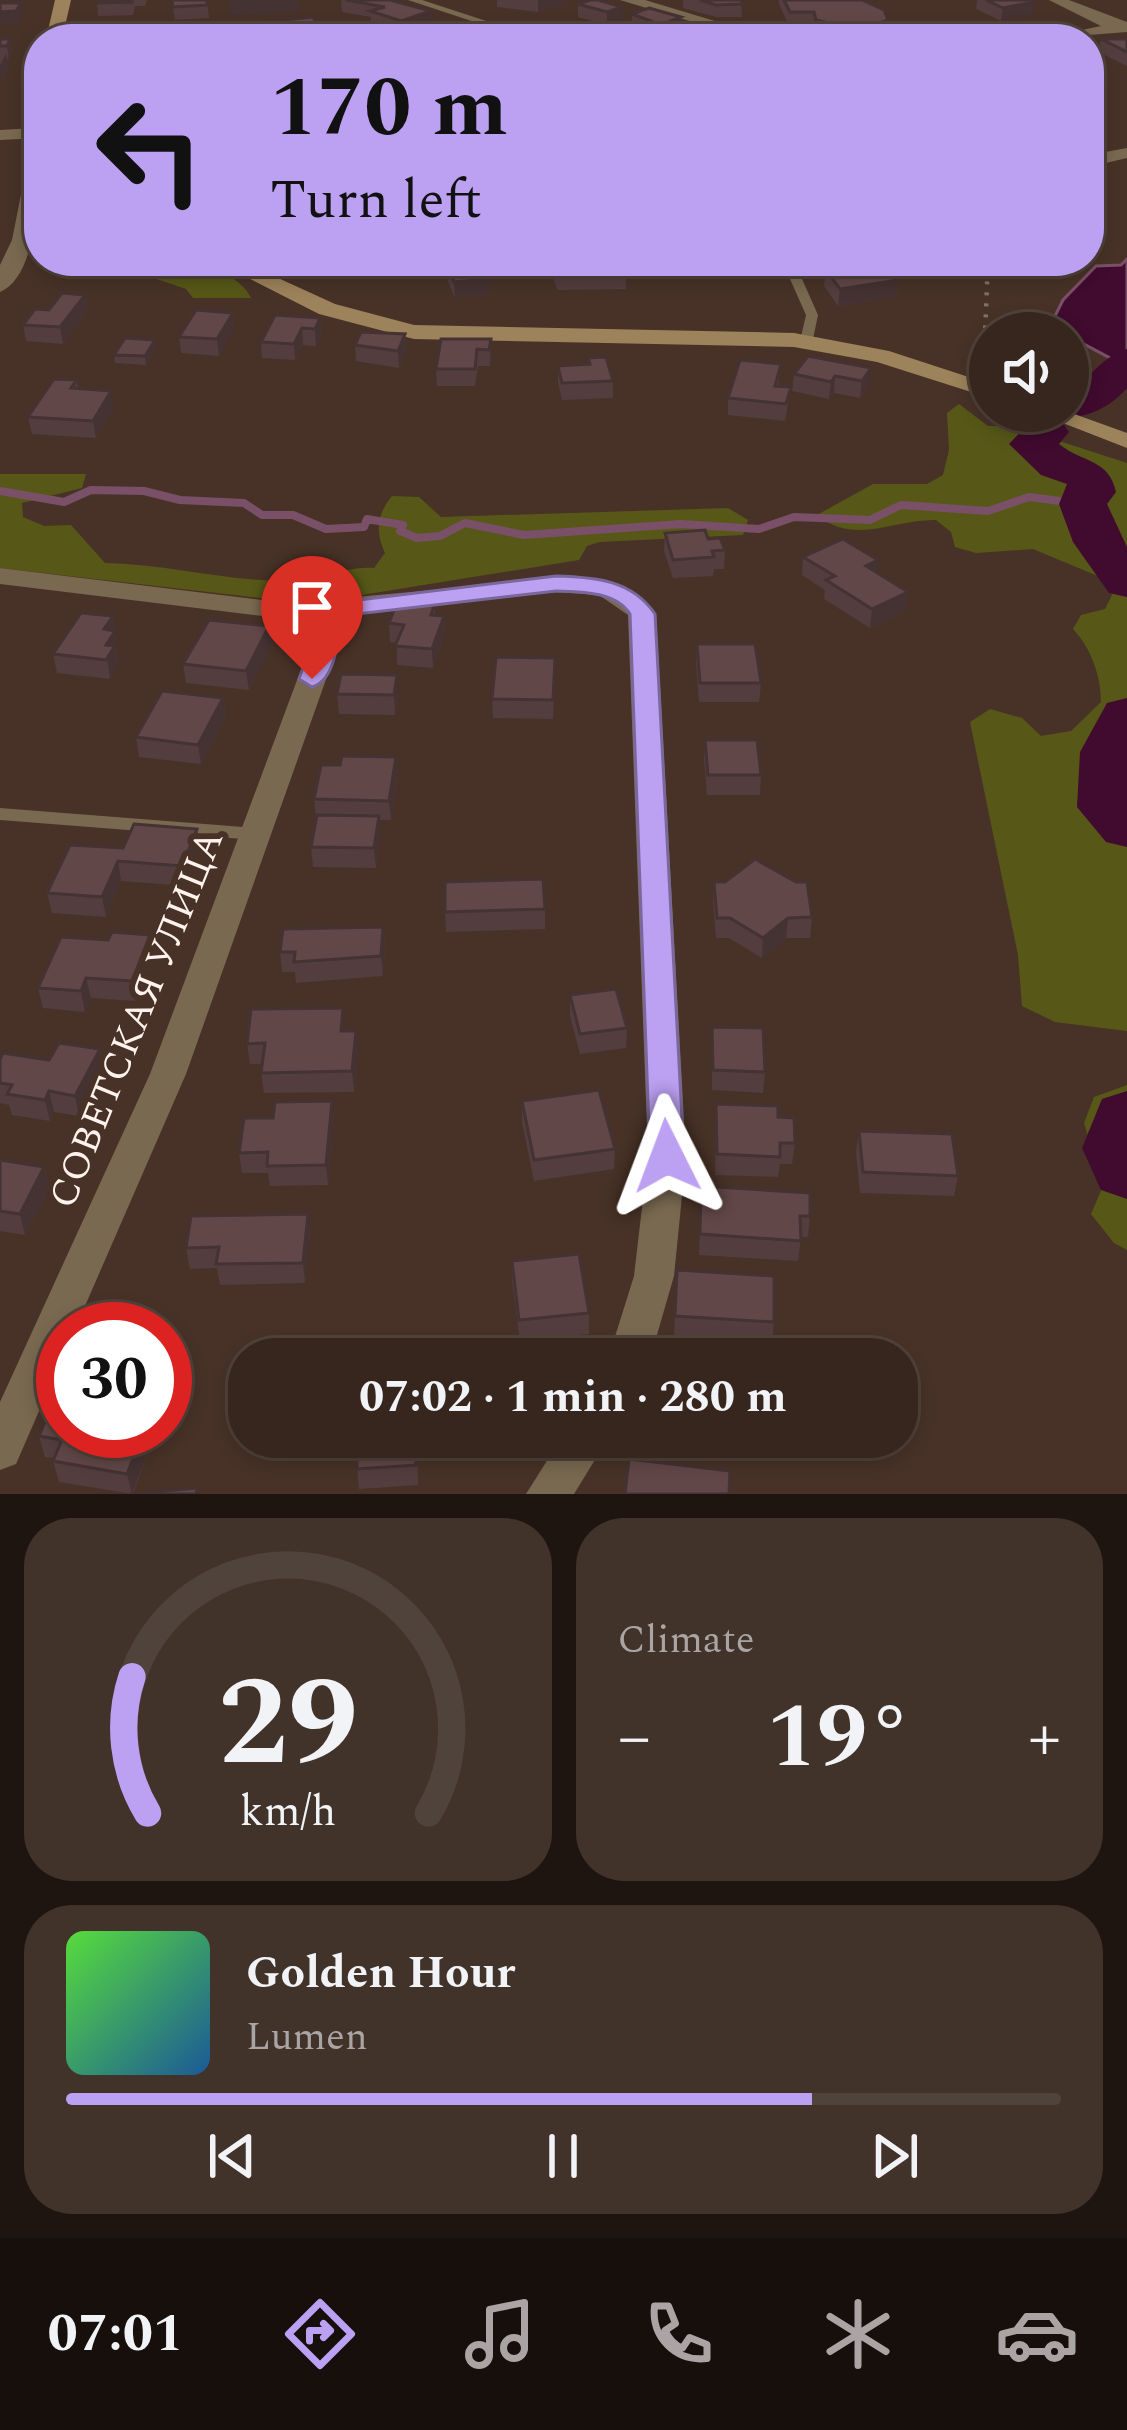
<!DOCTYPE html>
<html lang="en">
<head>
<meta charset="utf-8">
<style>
  body { margin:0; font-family:Spectral,serif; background:#41322a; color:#f1f3f6; height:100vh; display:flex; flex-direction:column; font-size:45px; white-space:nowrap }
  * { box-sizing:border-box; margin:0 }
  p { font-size:39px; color:#aaa5a4 }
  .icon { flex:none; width:66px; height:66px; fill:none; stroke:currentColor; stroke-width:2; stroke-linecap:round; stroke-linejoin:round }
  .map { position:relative; height:1494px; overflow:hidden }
  .sheet { display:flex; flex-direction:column; gap:24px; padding:24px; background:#1e1510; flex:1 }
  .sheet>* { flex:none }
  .hud { position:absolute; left:24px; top:24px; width:1080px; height:252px; border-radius:48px; box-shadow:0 6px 18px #0003,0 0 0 3px #50433b; background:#bca0f2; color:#111; overflow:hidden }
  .tools { position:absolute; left:969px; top:312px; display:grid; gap:24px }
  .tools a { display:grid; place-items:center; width:120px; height:120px; border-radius:50%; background:#36261d; box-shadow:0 6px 18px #0003,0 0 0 3px #50433b; font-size:60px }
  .speed { position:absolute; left:36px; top:1302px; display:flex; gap:24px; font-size:60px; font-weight:700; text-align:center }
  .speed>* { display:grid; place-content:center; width:156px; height:156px; border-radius:50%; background:#36261d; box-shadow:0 6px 18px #0003,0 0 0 3px #50433b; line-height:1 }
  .speed .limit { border:18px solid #d22; background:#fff; color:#111 }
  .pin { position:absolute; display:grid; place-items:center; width:102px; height:102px; color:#fff; margin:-123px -51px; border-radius:50% 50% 50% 0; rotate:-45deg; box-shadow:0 0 12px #0007 }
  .pin .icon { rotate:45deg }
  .me { position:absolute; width:132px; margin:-66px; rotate:357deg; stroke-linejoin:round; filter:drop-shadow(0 0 9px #0008) }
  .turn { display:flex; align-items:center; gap:42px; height:252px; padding:0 48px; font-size:54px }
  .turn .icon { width:156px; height:156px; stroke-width:2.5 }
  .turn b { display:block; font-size:84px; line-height:102px }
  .big { font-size:90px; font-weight:700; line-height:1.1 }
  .sheet .tile { flex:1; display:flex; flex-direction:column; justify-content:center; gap:18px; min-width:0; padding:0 42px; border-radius:48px; background:#41322a }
  .sheet .dial { align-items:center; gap:0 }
  .dial svg { height:312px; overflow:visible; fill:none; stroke:#50433b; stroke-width:7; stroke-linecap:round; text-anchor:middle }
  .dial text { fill:#f1f3f6; stroke:none }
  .song { display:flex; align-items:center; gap:36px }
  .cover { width:144px; height:144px; border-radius:18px; background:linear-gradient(135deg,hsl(110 70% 55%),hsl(210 70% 35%)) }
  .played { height:12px; border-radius:6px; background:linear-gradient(90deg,#bca0f2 75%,#50433b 75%) }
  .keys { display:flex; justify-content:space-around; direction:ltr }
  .heat { display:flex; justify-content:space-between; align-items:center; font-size:66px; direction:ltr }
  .sheet .tiles { flex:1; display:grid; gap:24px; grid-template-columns:1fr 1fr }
  .tile:last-child { grid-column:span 2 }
  .trip { position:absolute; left:228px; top:1338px; width:690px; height:120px; border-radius:48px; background:#36261d; box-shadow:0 6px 18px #0003,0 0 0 3px #50433b; font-weight:700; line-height:120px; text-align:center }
  .menu { display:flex; height:192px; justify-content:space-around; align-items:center; background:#160f0c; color:#aaa5a4 }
  .menu .icon { width:84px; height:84px }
  .menu .active { color:#bca0f2 }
  .menu b { font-size:54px; color:#f1f3f6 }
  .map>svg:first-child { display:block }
</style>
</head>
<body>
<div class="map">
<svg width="1127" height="1494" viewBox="0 0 1127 1494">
  <rect width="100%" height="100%" fill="#483227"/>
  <g fill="#575817">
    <path d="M134,261C169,261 235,263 251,298H193L186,289L139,273Z"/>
    <path d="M959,404L988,426H1013L1127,463V1031L1055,1022L1022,1006L1018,955L970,722L990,709L1022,718L1041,736L1071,731L1101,702C1101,676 1091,648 1073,629L1081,615L1105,609L1112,595L1105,579L1033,549L976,553L955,547L951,532L936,520C893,519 855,546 817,515L873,484H927L943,475L949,450L947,413Z"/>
    <path d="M0,474H86L82,488L22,503L23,517L44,526L71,525L105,563C168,564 228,582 292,581C321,580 344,566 374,568L385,553C375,532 377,514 392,496L419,497L441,517L728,508L748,520L743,535L600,542L587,546L579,560L337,599L278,600L0,568Z"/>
    <path d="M1127,1085V1250L1114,1243L1091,1214L1103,1186L1084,1123L1094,1097Z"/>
  </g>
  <path fill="#410a2f" stroke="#7a5068" stroke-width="3" d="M1127,259V367L1050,326L1063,300L1096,266L1121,265Z"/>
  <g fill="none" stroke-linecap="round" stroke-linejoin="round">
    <path stroke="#7a5068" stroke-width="8" d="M0,491L64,502L91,490L144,491L180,500L244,503L262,515H293L326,529L364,527L367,519L403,525L400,531L417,538L440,536L465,523L524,535L681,524L759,529L794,517L870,520L901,505L988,511L1029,497L1083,504"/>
    <g fill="#410a2f" fill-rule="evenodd">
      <path d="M1127,349V388C1109,409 1081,422 1054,415L1051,411H1068V390C1091,379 1103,355 1127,349Z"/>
      <path d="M1046,418L1062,422L1069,432L1059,444C1083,463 1109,459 1116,492L1107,504L1127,547V597L1109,593L1073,542L1059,504L1067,484L1041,475L1009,444L1030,422Z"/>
      <path d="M1127,698V847L1106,842L1077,807L1080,752L1107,703Z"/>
      <path d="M1127,1091V1199L1101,1190L1082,1148L1102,1099Z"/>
    </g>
    <path stroke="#847168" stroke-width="4.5" stroke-dasharray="3 8" stroke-linecap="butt" d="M972,363L984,360L988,261"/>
    <g fill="#796950" fill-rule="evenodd">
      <path d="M408,0H422L541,39H526Z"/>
      <path d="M782,261H794L818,315L812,344L800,341L806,315Z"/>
      <path d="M0,808L256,828L266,834L256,840L0,820Z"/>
    </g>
    <g fill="#796950" fill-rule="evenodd">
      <path d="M620,0H645L775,39H749Z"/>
      <path d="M1049,0H1069L1127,22V32L1038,39L1101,26Z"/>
      <path d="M36,128L39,138L0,140V130Z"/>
      <path d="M39,144C39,181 40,275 0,292V265L12,240L30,149Z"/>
      <path d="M1127,148V158L1089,167V155Z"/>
      <path d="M0,568L287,603L581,577L625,586L656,614L686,1156L674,1276L650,1359H608L634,1276L648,1156L628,615L599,595L556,592L340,614V640L186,1074L75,1329H63V1356L16,1464L0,1470V1402L150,1074L312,640V617L287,619L0,584Z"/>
      <path d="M562,1437H609L574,1494H526Z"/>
    </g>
    <g fill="#9d835b" fill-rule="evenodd">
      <path d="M55,0H71L62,39H46Z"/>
      <path d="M39,106V147L30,142V111Z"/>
      <path d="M215,261H241L335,304L414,325L794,333L889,351L990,384V398L877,362L794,347L414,339L319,314Z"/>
      <path d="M1032,411H1066L1127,433V448Z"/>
    </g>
  </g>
  <g fill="#543d3e">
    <path d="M97,0H147L145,6H135L133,15L98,16Z"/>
    <path d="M172,0H207L209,18L175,20Z"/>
    <path d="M341,0H390L431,11L432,24L401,34L371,24V17L342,12Z"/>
    <path d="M497,0H567V5L538,12L497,7Z"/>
    <path d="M683,0H741L742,17H716L683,8Z"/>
    <path d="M779,0H862L888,20L887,33L870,39H837L815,33L813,25L789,26L779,4Z"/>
    <path d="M977,0H1029L1032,15L1001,21L976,9Z"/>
    <path d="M578,4L622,7V20L607,25L578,17Z"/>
    <path d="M632,14L681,17V30L660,38L632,28Z"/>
    <path d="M262,22L321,39H266Z"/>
    <path d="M0,39H10L12,52L7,60L9,68L5,77L0,80Z"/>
    <path d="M1101,39H1127V66L1098,52Z"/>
    <path d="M407,261H455L490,295L455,298L447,279V266L412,270Z"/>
    <path d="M820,261H895V268L889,269L898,280L896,296L838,306L824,286L825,274L819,266Z"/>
    <path d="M553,263L626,273V289L558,290L553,279Z"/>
    <path d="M85,295L88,311L63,344L26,341L23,325L49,310Z"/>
    <path d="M233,313L234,329L219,356L181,353L179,337Z"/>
    <path d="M320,318L322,334L316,346L303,345L295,360L262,358L261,342Z"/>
    <path d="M405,334L406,351L399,368L356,361L355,345Z"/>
    <path d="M491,339L490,366H478L475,386H437L436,369Z"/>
    <path d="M156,348L146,365L115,363L114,355Z"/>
    <path d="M808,356L869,385L860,398L834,393L829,399L792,391L794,374Z"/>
    <path d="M588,358L613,381V398L562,400L558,382V366L588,364Z"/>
    <path d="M781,364L778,386L791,387L785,421L728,415V398Z"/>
    <path d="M77,380L78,389L114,408L96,438L32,434L28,417Z"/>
    <path d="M665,533L708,539L725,550L724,569H714L713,576L673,578L664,551Z"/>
    <path d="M803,557L877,572L908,592L906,610L870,628L824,599L825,590L802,575Z"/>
    <path d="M434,606L435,615L444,616L445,635L433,668L397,665V643L390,642L389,623Z"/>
    <path d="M113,616L118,665L110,679L57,673L53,654Z"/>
    <path d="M697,644L761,683L759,702H699L696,663Z"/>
    <path d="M272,645L249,690L186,683L183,664Z"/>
    <path d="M555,677L553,719L493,718L492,699Z"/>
    <path d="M337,694H398L395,715L339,714Z"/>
    <path d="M223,698L226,717L201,764L139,757L136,737Z"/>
    <path d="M705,740L761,775L760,795H707L704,759Z"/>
    <path d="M396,757L398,776L391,820H379L380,836L376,868L313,867L311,847L316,819L314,799L340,765Z"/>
    <path d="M123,848L200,849L186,886L121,881L106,917L52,913L47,893Z"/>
    <path d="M714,882L812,917L810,938H786L762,958L729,938H716L713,902Z"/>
    <path d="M545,909V929L446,932L445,912Z"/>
    <path d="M383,927L385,947L383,976L296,983L295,972H282L280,952Z"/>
    <path d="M154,955L136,1001L91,998L85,1012L43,1008L38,988Z"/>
    <path d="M570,995L627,1028L626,1048L580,1054L570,1016Z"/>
    <path d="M712,1027L765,1072L763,1093L712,1090Z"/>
    <path d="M345,1031L358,1051L354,1092L264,1093L261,1073L262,1064H250L247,1044Z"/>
    <path d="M100,1049L104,1070L79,1116L54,1112L50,1121L12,1115L9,1105L0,1103V1059L49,1060Z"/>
    <path d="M332,1101L334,1121L328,1185L270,1186L268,1173H242L239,1153L273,1118Z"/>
    <path d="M522,1101L615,1149L614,1169L534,1181L522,1122Z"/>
    <path d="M716,1104L778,1117L795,1143L792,1164H780L778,1177L715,1175Z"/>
    <path d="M859,1131L958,1176L954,1196L860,1193L856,1152Z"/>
    <path d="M0,1160L44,1167L50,1188L25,1235L0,1231Z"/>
    <path d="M701,1186L810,1216L808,1237H801L798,1261L699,1255Z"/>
    <path d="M308,1214L310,1234L305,1283L220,1285L217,1268L190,1269L186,1248Z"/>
    <path d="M512,1261L589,1313V1334L520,1341L512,1281Z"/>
    <path d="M677,1270L774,1322L772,1343L674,1337Z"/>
    <path d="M63,1431H146L150,1448L133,1494L59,1482L53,1461L55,1458L45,1457L39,1436Z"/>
    <path d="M417,1437L418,1485L359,1489L357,1469Z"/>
  </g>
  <g fill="#453232">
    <path d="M271,0H299V11L231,16L230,3Z"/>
    <path d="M538,0H567V5L538,12Z"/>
    <path d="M1034,2L1032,15L1001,21L1003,8Z"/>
    <path d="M21,3L23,16L19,24L0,25V12Z"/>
    <path d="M622,7V20L607,25V12Z"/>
    <path d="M431,11L432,24L401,34V21Z"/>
    <path d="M681,17V30L660,38L661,25Z"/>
    <path d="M888,20L887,33L869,39L870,26Z"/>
    <path d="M320,29L321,39H269V34Z"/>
    <path d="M10,39L12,52L9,60L7,46Z"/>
    <path d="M6,54L9,68L5,77L0,80V65Z"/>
    <path d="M412,261H455L456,265L412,270Z"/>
    <path d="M490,279V295L455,298L454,282Z"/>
    <path d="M898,280L896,296L838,306L840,289Z"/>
    <path d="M85,295L88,311L63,344L60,327Z"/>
    <path d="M233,313L234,329L219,356L217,339Z"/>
    <path d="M320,318L322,334L316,346L315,329Z"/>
    <path d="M302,328L303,345L295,360L294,344Z"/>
    <path d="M405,334L406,351L399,368L398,351Z"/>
    <path d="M155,340L156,348L146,365L145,356Z"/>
    <path d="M871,368L869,385L860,398L862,381Z"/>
    <path d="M835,376L834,393L829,399L831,382Z"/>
    <path d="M111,391L114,408L96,438L93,421Z"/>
    <path d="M878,560L876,579L866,566Z"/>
    <path d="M908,592L906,610L870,628L872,609Z"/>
    <path d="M113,616L118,665L110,679L104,629Z"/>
    <path d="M444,616L445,635L433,668L432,649Z"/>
    <path d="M269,626L272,645L249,690L246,671Z"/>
    <path d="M397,675L398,694L395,715L394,695Z"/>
    <path d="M223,698L226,717L201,764L198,745Z"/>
    <path d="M396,757L398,776L391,820L389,801Z"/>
    <path d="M379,816L380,836L376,868L374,848Z"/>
    <path d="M197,829L200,849L186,886L182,866Z"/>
    <path d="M118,861L121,881L106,917L102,897Z"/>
    <path d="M788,918L786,938L762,958L763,938Z"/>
    <path d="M383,927L385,947L383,976L381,956Z"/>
    <path d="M150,935L154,955L136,1001L132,981Z"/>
    <path d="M86,978L91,998L85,1012L81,991Z"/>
    <path d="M356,1031L358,1051L354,1092L352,1071Z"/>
    <path d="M100,1049L104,1070L79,1116L75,1096Z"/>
    <path d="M49,1091L54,1112L50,1121L45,1100Z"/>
    <path d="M332,1101L334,1121L328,1185L326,1165Z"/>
    <path d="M44,1167L50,1188L25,1235L20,1214Z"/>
    <path d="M308,1214L310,1234L305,1283L303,1263Z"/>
    <path d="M144,1431H146L150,1448L132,1494L127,1474Z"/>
  </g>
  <g fill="#624748" stroke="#453232" stroke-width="3">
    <path d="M97,0H132V2L96,3Z"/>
    <path d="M172,0H207V5L173,7Z"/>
    <path d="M229,0H271L230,3Z"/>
    <path d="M346,0H390L431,11L401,21L370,11L385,7Z"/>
    <path d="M590,0H598L622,7L607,12L578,4Z"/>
    <path d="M700,0H741L743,4L716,5Z"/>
    <path d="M784,0H862L884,10L888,20L870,26H840L816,20L814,12H790Z"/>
    <path d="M986,0H1029L1034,2L1003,8Z"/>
    <path d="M0,3H21L16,11L0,12Z"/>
    <path d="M649,8L681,17L661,25L632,14Z"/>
    <path d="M313,17L320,29L269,34L262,22Z"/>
    <path d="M701,24L728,31L718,35L733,39H679L673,37Z"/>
    <path d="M213,27L216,39H188L187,29Z"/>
    <path d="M131,32L130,39H106L107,34Z"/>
    <path d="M0,39H10L7,46H0Z"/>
    <path d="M1101,39H1127V52Z"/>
    <path d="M578,261H619L626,273L558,274L553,263Z"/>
    <path d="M829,261H883L898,280L840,289L826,270L834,269Z"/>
    <path d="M447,263H483L490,279L454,282Z"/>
    <path d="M62,293L85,295L60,327L23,325L35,309L49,310Z"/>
    <path d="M196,310L233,313L217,339L179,337Z"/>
    <path d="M275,315L320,318L315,329L302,328L294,344L261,342Z"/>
    <path d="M361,332L405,334L398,351L355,345Z"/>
    <path d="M125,338L155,340L145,356L114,355Z"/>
    <path d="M441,339H491L489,350L477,349L475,369H436Z"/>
    <path d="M808,356L871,368L862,381L835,376L831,382L794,374Z"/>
    <path d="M606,357L613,381L562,383L558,366L590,364L588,358Z"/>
    <path d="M740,360L781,364L775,386L791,387L786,404L728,398Z"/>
    <path d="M54,379L77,380L71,388L111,391L93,421L28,417Z"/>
    <path d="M705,530L708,539L720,538L725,550L712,551L714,557L673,560L665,533Z"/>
    <path d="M843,539L878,560L866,566L908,592L872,609L826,580L835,576L803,557Z"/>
    <path d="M397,602L434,606L431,615L444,616L432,649L395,646L404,625L389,623Z"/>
    <path d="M81,613L113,616L104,629L115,631L106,645L115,646L106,660L53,654Z"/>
    <path d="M209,620L269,626L246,671L183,664Z"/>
    <path d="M697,644H755L761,683H700Z"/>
    <path d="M496,657L555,658L553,700L492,699Z"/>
    <path d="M341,674L397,675L394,695L337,694Z"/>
    <path d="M162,691L223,698L198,745L136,737Z"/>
    <path d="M705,740H757L761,775H708Z"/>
    <path d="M342,756L396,757L389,801L314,799L321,765H340Z"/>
    <path d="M317,815L379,816L374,848L311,847Z"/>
    <path d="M134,824L197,829L182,866L118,861L102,897L47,893L70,845L123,848Z"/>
    <path d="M755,859L796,882H807L812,917L788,918L763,938L730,918H717L714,882H725Z"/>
    <path d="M543,879L545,909L445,912V882Z"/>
    <path d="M383,927L381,956L294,962L295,952H280L283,929Z"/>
    <path d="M112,932L150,935L132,981L86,978L81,991L38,988L61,937L108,940Z"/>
    <path d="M616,989L627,1028L580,1034L570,995Z"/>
    <path d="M343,1008L341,1031H356L352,1071L261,1073L265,1043L247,1044L251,1009Z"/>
    <path d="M712,1027L763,1028L765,1072L713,1070Z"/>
    <path d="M59,1043L100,1049L75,1096L49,1091L45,1100L7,1094L12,1085L0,1083V1059L3,1053L49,1060Z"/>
    <path d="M599,1090L615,1149L534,1160L522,1101Z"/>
    <path d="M332,1101L326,1165L267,1166L268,1152L239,1153L244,1118H273L275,1102Z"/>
    <path d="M716,1104L778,1106V1117L794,1118L795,1143H780V1157L717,1154Z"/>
    <path d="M859,1131L952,1134L958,1176L863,1172Z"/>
    <path d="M0,1160L44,1167L20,1214L0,1211Z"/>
    <path d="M701,1186L810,1193V1216H800L801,1241L700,1234Z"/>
    <path d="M308,1214L303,1263L216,1264L219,1247L186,1248L191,1216Z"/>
    <path d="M579,1254L589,1313L519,1320L512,1261Z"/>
    <path d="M677,1270L774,1276V1322L675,1316Z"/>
    <path d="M682,1342L737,1348L736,1359H681Z"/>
    <path d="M543,1344L546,1359H475L474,1353Z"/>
    <path d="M63,1379V1431H144L127,1474L53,1461L62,1440L39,1436Z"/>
    <path d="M357,1437H415L416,1465L357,1469Z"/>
    <path d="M629,1459L730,1471L729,1494H625Z"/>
    <path d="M197,1488L196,1494H130Z"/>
  </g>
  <path fill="#bca0f2" stroke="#7a689d" stroke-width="3" d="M556,576C595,577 632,580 655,614L684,1156L679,1165H655L650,1156L630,614C615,591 581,592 556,591L339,616C339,638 336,680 312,687L299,679L313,640L318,605Z"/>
  <g text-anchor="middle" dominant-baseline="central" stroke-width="12" stroke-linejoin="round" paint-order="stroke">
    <g font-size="39" fill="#fef2ec" stroke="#483227">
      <text transform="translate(137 1019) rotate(-68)">СОВЕТСКАЯ УЛИЦА</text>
    </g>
  </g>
</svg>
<div class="tools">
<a><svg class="icon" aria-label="sound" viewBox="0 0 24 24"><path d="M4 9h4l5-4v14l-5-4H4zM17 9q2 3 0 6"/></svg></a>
</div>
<div class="speed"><div class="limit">30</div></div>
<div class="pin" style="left:312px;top:679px;background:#d93025"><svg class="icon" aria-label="arrive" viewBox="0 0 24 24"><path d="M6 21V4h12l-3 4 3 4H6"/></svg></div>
<svg class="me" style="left:667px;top:1156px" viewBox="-20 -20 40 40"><path d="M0-17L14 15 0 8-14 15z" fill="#bca0f2" stroke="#fff" stroke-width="4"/></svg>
<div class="trip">07:02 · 1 min · 280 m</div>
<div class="hud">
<div class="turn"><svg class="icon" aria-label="left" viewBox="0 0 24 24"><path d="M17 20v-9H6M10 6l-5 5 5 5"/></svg><div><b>170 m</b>Turn left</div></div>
</div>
</div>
<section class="sheet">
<div class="tiles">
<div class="tile dial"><svg viewBox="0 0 100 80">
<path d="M14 69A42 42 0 1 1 86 69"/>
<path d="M14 69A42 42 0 0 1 10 34" stroke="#bca0f2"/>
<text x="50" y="56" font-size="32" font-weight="700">29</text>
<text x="50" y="72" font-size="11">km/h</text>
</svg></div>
<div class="tile"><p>Climate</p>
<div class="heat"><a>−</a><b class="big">19°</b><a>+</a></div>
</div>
<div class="tile">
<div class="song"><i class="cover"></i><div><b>Golden Hour</b><p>Lumen</p></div></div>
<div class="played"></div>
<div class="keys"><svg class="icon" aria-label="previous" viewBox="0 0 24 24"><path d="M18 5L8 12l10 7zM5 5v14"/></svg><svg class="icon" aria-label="pause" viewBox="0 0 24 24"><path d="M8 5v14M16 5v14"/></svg><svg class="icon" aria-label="next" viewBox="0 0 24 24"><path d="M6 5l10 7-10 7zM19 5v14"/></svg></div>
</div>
</div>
</section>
<nav class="menu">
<b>07:01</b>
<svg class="icon active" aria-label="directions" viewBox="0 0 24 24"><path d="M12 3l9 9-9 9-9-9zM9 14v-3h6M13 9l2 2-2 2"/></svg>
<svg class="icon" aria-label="music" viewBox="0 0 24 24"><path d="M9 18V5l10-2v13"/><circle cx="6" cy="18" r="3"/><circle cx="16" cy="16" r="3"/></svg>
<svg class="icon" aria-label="phone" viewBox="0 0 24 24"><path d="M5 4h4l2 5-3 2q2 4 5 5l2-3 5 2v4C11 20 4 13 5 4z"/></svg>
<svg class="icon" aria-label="climate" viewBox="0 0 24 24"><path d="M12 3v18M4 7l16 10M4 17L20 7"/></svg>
<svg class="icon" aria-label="car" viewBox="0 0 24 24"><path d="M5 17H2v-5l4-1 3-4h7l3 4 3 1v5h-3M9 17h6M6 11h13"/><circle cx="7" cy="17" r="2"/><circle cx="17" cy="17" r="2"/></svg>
</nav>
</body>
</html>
